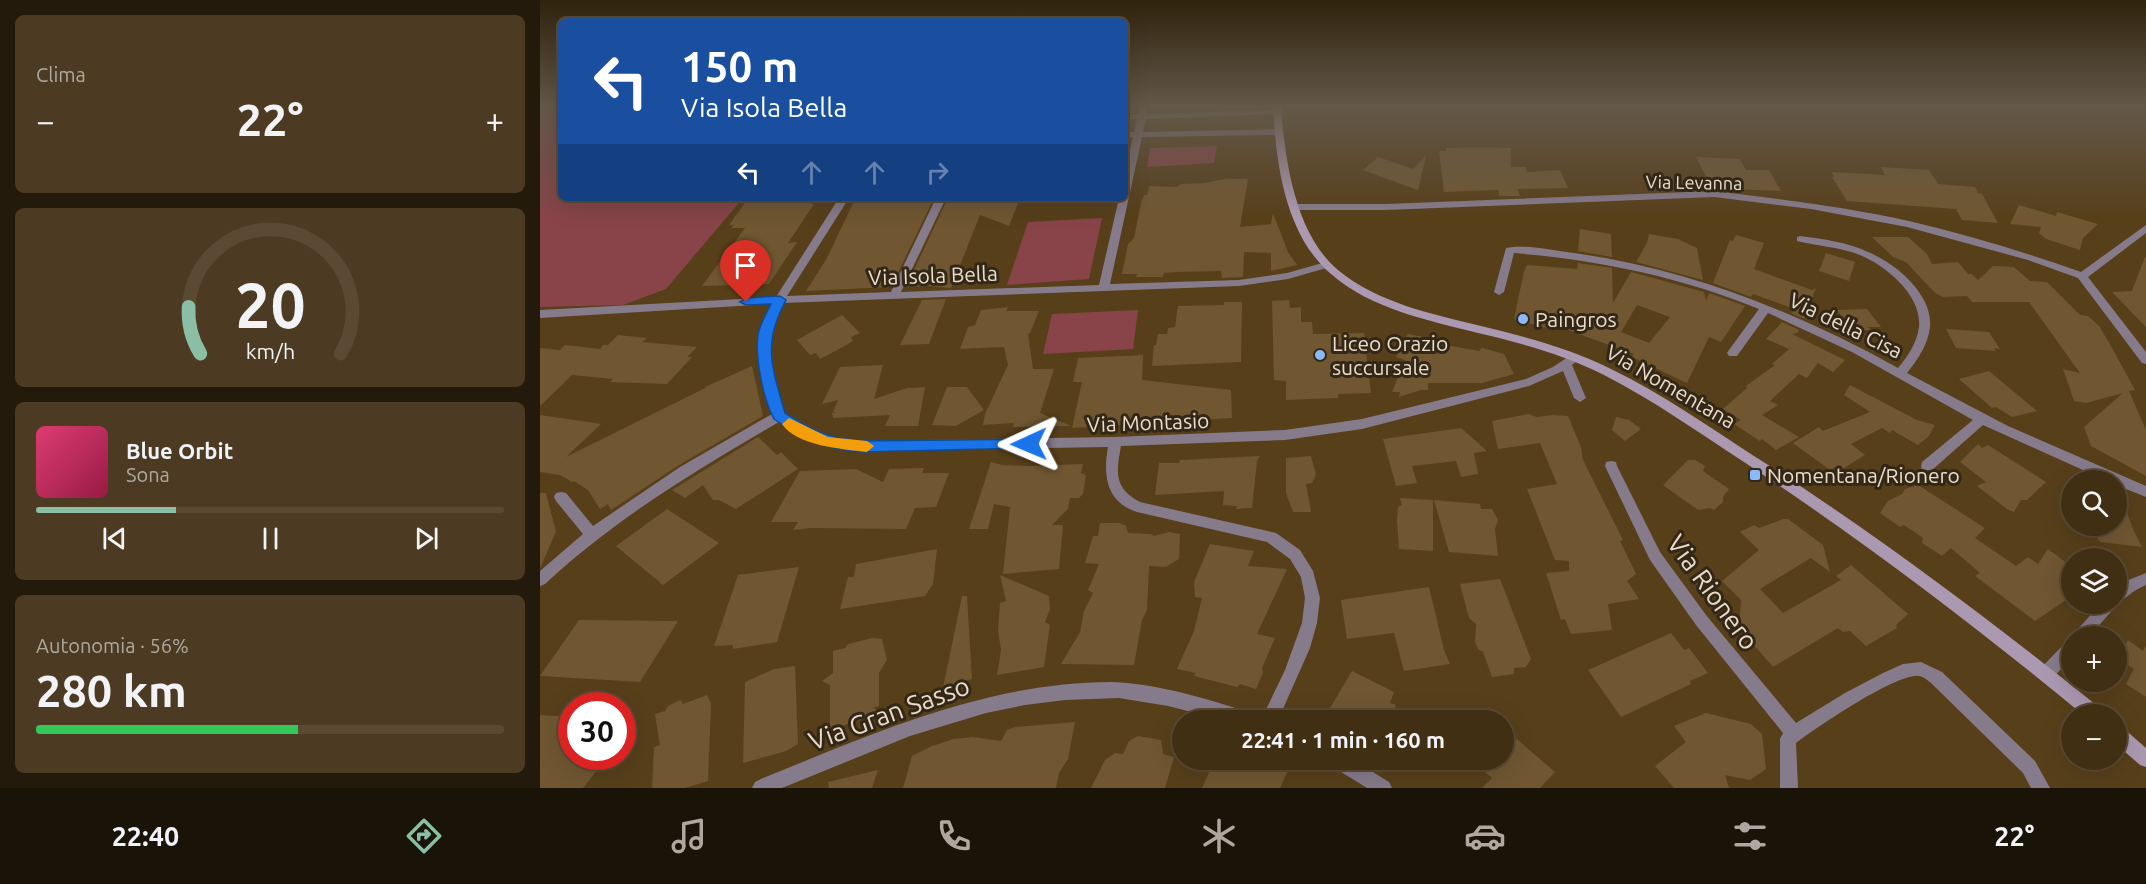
<!DOCTYPE html>
<html lang="it">
<head>
<meta charset="utf-8">
<style>
  body { margin:0; font-family:Ubuntu,sans-serif; background:#4c3b22; color:#f1f3f6; height:100vh; display:flex; flex-direction:column; font-size:22px; white-space:nowrap }
  * { box-sizing:border-box; margin:0 }
  p { font-size:20px; color:#aea9a0 }
  .icon { flex:none; width:33px; height:33px; fill:none; stroke:currentColor; stroke-width:2; stroke-linecap:round; stroke-linejoin:round }
  .map { position:relative; flex:1; overflow:hidden }
  .drawer { display:flex; flex-direction:column; gap:15px; padding:15px; background:#241a0b; width:540px }
  .drawer>* { flex:none }
  .guide { position:absolute; left:18px; top:18px; width:570px; height:183px; border-radius:9px; box-shadow:0 6px 24px #0002,0 0 0 2px #5a4a34; background:#1a4fa0; color:#fff; overflow:hidden }
  .controls { position:absolute; left:1521px; top:470px; display:grid; gap:12px }
  .controls a { display:grid; place-items:center; width:66px; height:66px; border-radius:50%; background:#412f14; box-shadow:0 6px 24px #0002,0 0 0 2px #5a4a34; font-size:30px }
  .speed { position:absolute; left:18px; top:692px; display:flex; gap:12px; font-size:30px; font-weight:700; text-align:center }
  .speed>* { display:grid; place-content:center; width:78px; height:78px; border-radius:50%; background:#412f14; box-shadow:0 6px 24px #0002,0 0 0 2px #5a4a34; line-height:1 }
  .speed .limit { border:9px solid #d22; background:#fff; color:#111 }
  .pin { position:absolute; display:grid; place-items:center; width:51px; height:51px; color:#fff; margin:-62px -26px; border-radius:50% 50% 50% 0; rotate:-45deg; box-shadow:0 0 6px #0007 }
  .pin .icon { rotate:45deg }
  .me { position:absolute; width:66px; margin:-33px; rotate:269deg; stroke-linejoin:round; filter:drop-shadow(0 0 4px #0008) }
  .turn { display:flex; align-items:center; gap:21px; height:126px; padding:0 24px; font-size:27px }
  .turn .icon { width:78px; height:78px; stroke-width:2.5 }
  .turn b { display:block; font-size:42px; line-height:51px }
  .lanes { display:flex; align-items:center; height:57px; padding:0 24px; background:#0003; justify-content:center; gap:30px; direction:ltr }
  .lanes .off { opacity:.35 }
  .big { font-size:45px; font-weight:700; line-height:1.1 }
  .drawer .widget { flex:1; display:flex; flex-direction:column; justify-content:center; gap:9px; min-width:0; padding:0 21px; border-radius:9px; background:#4c3b22 }
  .drawer .dial { align-items:center; gap:0 }
  .dial svg { height:156px; overflow:visible; fill:none; stroke:#5a4a34; stroke-width:7; stroke-linecap:round; text-anchor:middle }
  .dial text { fill:#f1f3f6; stroke:none }
  .song { display:flex; align-items:center; gap:18px }
  .cover { width:72px; height:72px; border-radius:9px; background:linear-gradient(135deg,hsl(340 70% 55%),hsl(340 70% 35%)) }
  .played { height:6px; border-radius:3px; background:linear-gradient(90deg,#8abfa5 30%,#5a4a34 30%) }
  .keys { display:flex; justify-content:space-around; direction:ltr }
  .heat { display:flex; justify-content:space-between; align-items:center; font-size:33px; direction:ltr }
  .charge { height:9px; border-radius:4px; background:linear-gradient(90deg,#34c759 56%,#5a4a34 0) }
  .trip { position:absolute; left:632px; top:710px; width:342px; height:60px; border-radius:30px; background:#412f14; box-shadow:0 6px 24px #0002,0 0 0 2px #5a4a34; font-weight:700; line-height:60px; text-align:center }
  .menu { display:flex; height:96px; justify-content:space-around; align-items:center; background:#1a1308; color:#aea9a0 }
  .menu .icon { width:42px; height:42px }
  .menu .on { color:#8abfa5 }
  .menu b { font-size:27px; color:#f1f3f6 }
  main { display:flex; flex:1; min-height:0 }
  .map>svg:first-child { display:block }
</style>
</head>
<body>
<main>
<section class="drawer">
<div class="widget"><p>Clima</p>
<div class="heat"><a>−</a><b class="big">22°</b><a>+</a></div>
</div>
<div class="widget dial"><svg viewBox="0 0 100 80">
<path d="M14 69A42 42 0 1 1 86 69"/>
<path d="M14 69A42 42 0 0 1 8 45" stroke="#8abfa5"/>
<text x="50" y="56" font-size="32" font-weight="700">20</text>
<text x="50" y="72" font-size="11">km/h</text>
</svg></div>
<div class="widget">
<div class="song"><i class="cover"></i><div><b>Blue Orbit</b><p>Sona</p></div></div>
<div class="played"></div>
<div class="keys"><svg class="icon" aria-label="previous" viewBox="0 0 24 24"><path d="M18 5L8 12l10 7zM5 5v14"/></svg><svg class="icon" aria-label="pause" viewBox="0 0 24 24"><path d="M8 5v14M16 5v14"/></svg><svg class="icon" aria-label="next" viewBox="0 0 24 24"><path d="M6 5l10 7-10 7zM19 5v14"/></svg></div>
</div>
<div class="widget"><p>Autonomia · 56%</p><b class="big">280 km</b><div class="charge"></div></div>
</section>
<div class="map">
<svg width="1606" height="788" viewBox="0 0 1606 788">
  <rect width="100%" height="100%" fill="#573f1a"/>
  <g fill="#884449">
    <path d="M0,107H21V198H203L126,289L83,305L0,307Z"/>
    <path d="M677,146L674,163L607,167L610,148Z"/>
    <path d="M562,218L549,279L467,285L488,222Z"/>
    <path d="M598,310L593,349L503,354L512,314Z"/>
  </g>
  <g fill="#705732" fill-rule="evenodd">
    <path d="M940,147L971,148V167H986L987,172L1020,170L1028,188L978,189L980,196H959L958,190L904,192L899,151H906V148Z"/>
    <path d="M886,156L878,190L823,170L838,157L873,169Z"/>
    <path d="M1156,157L1200,159L1206,170H1229L1241,191L1172,188Z"/>
    <path d="M1341,167L1389,170L1398,184L1435,187L1438,193L1442,194L1458,223L1422,220L1416,209L1307,201L1292,177H1294L1291,172L1345,175Z"/>
    <path d="M685,179H708L700,227L731,224L733,213L748,252L757,265L731,271V253L704,252L703,277L682,278L681,271L636,272L624,273L623,277H596L597,274H582L588,244L594,238L601,203L604,195H607L609,186L637,187L641,184L664,183Z"/>
    <path d="M336,198H394L351,287L266,291L287,258L315,199Z"/>
    <path d="M408,198H480L469,226L440,215L411,288L389,286L366,287Z"/>
    <path d="M275,199L271,204H274L248,243L257,242L229,284L162,286L205,228H191L194,225H189L207,200Z"/>
    <path d="M1479,205L1516,216L1517,212L1558,224L1543,238L1540,250L1506,239L1499,233L1501,227L1470,224Z"/>
    <path d="M1040,229L1071,234L1072,257L1038,251Z"/>
    <path d="M1109,234L1138,239L1157,248L1163,280L1096,262L1107,243Z"/>
    <path d="M1196,235L1224,243L1214,269L1272,290L1276,288L1264,319L1251,313L1255,309L1213,294L1211,297L1173,283L1190,240L1193,241Z"/>
    <path d="M1332,237H1368L1387,254L1392,264L1418,262L1428,274H1432L1438,280L1453,266L1474,267L1490,281L1507,282L1540,315L1548,316L1559,326L1571,346L1595,390L1589,391L1606,430V476L1551,446L1544,427L1583,393L1546,403L1534,401L1523,369L1540,373L1489,302H1432L1427,296L1403,297L1395,293L1366,262L1353,257Z"/>
    <path d="M1286,253L1315,262L1309,281L1279,271Z"/>
    <path d="M1605,257L1606,258V327L1572,292L1592,291Z"/>
    <path d="M1038,263L1072,268L1073,303L1091,272L1164,292L1166,301L1169,293L1205,306L1181,342L1169,337L1147,383L1092,357L1094,354L1017,326L1015,330L974,319L984,271L987,265L1037,269ZM1097,305L1130,317L1109,343L1081,332Z"/>
    <path d="M406,299L389,344L360,345L382,300Z"/>
    <path d="M749,300L750,308L761,307V322H772L773,334L824,333L831,393L798,394V398L746,400V381L734,380L732,301Z"/>
    <path d="M684,302H702L701,362L612,366L614,345H616L618,334H627L628,328L635,327L638,306L684,305Z"/>
    <path d="M468,307L466,311H499L490,333L488,334L493,369H514L500,413L531,426L473,427L474,423L443,425L445,414L468,365L464,347L420,349L428,327L435,325L441,310Z"/>
    <path d="M1327,309L1341,327H1328L1331,330L1312,331L1297,310Z"/>
    <path d="M302,315L320,333L311,337L313,341L303,347L280,359L276,353L270,355L257,340Z"/>
    <path d="M1242,322L1259,330L1257,333L1252,334L1305,360L1293,372L1278,363L1267,378L1259,374L1230,401L1238,405L1222,415L1259,437L1236,450L1222,439L1220,441L1194,424L1201,420L1183,409L1207,388L1206,386L1235,365L1232,364L1249,349L1226,339Z"/>
    <path d="M1406,329L1449,332L1460,349L1454,348L1456,351L1416,348Z"/>
    <path d="M868,334L899,340L900,344L939,351L942,348L964,354L974,374L942,383H888V390H881L859,397L860,392H852L865,360L856,357Z"/>
    <path d="M78,335L107,338L102,342L157,347L147,357H152L127,384L70,382L73,379L32,375L0,406V348L20,350L25,345L60,349L63,345H68Z"/>
    <path d="M603,355L602,380L691,390L692,418L532,428L542,382H533L538,358Z"/>
    <path d="M343,365L334,399L367,388L385,387L378,426H345L350,415L293,418L292,413L297,412H293L298,400L282,404L300,367Z"/>
    <path d="M212,366L223,416L139,465L71,510L68,504L60,509L48,490L34,481L32,482L20,475L0,472V415L61,424L26,457L167,387H165Z"/>
    <path d="M1449,371L1497,411L1472,417L1456,407L1452,408L1419,379Z"/>
    <path d="M1310,385L1377,420L1395,425L1389,436L1378,445L1352,430L1350,433L1342,428L1311,444L1325,455L1304,468L1299,465L1290,470L1253,443L1279,427L1283,431L1330,412L1304,395Z"/>
    <path d="M407,387H427L444,410L416,426L392,425Z"/>
    <path d="M988,414L997,417L1012,415L1028,416L1041,447L1043,460L1083,540L1080,541L1096,574L1087,581L1099,599L1068,604L1072,630L1031,634L1025,619L1021,620L1006,573L1029,571V561L1015,560L987,489L1017,484L1000,443L958,449L952,421Z"/>
    <path d="M1076,417L1089,420L1101,429L1085,441L1072,430Z"/>
    <path d="M921,428L947,451L934,453L938,474L921,477L916,461L872,466L877,483L856,486L843,439Z"/>
    <path d="M218,437L237,455L241,452L258,469L196,509L179,500H173L163,485L145,498L132,490Z"/>
    <path d="M1438,444L1442,448L1448,445L1506,482L1487,500H1481L1474,512L1467,509L1437,486L1446,482L1420,462Z"/>
    <path d="M720,456L717,461L712,508L696,509L697,506L683,505L684,491L615,495L619,463H639L640,460Z"/>
    <path d="M771,456L776,474L772,483L766,484L771,512H753L746,493V458Z"/>
    <path d="M1148,460H1155L1165,466L1163,471L1189,489L1183,497V502L1174,510L1170,508L1158,510L1123,485Z"/>
    <path d="M451,462L462,465L487,466L543,464L541,473L546,475L543,494L539,498H530L528,509L512,525H523L519,569L463,574L470,507L454,504L448,529H429Z"/>
    <path d="M384,468L382,473H409L396,507L375,508L366,529L271,528L253,530L258,522H231L260,471L316,469L343,482L349,469Z"/>
    <path d="M1378,485L1445,528L1435,538L1476,566L1488,557L1498,564L1508,549L1532,567V596L1495,621L1435,576L1440,573L1411,548L1402,556L1382,543L1383,538L1364,525L1360,527L1340,513L1348,501L1362,494L1365,489Z"/>
    <path d="M1576,490H1579L1593,529L1602,547L1560,542L1551,525H1576Z"/>
    <path d="M0,493H6L16,532L0,568Z"/>
    <path d="M860,498L893,500V551L859,549L857,521L858,507L862,505Z"/>
    <path d="M894,500L940,504L941,509H952L958,520L955,529L958,556L909,552Z"/>
    <path d="M127,509L179,543L123,585L76,546Z"/>
    <path d="M1243,519H1248L1283,545L1290,572L1271,558L1220,589L1243,613L1301,580L1296,576L1311,565L1368,614L1356,625L1357,628L1326,646L1310,631L1303,632L1298,628L1233,667L1199,628L1201,600L1182,581L1219,550L1200,532L1214,525L1219,528Z"/>
    <path d="M560,523H579L586,526L588,533L611,534L614,536L629,532L640,534L639,559L626,567L609,566L607,610L602,620L594,665L521,664L540,632L544,611L553,593L548,590L559,564L545,563L553,536H558Z"/>
    <path d="M670,544L714,551L708,566L747,569L717,634L735,638L722,668L723,673L716,689L700,684L697,687L654,676L656,673L637,669L654,631L662,598L655,597L654,582Z"/>
    <path d="M397,549L393,584L385,596L300,609L308,577H314L316,564Z"/>
    <path d="M259,567L237,642L193,649V645L174,646L198,575Z"/>
    <path d="M460,575L509,596L510,609L505,622L510,625L504,667L457,675L461,650L458,630L460,603L466,601Z"/>
    <path d="M960,579L991,659L986,667L974,668V674L952,677L943,652L938,649L935,642L936,624L929,618L920,584Z"/>
    <path d="M889,587L904,650L910,664L864,671L854,633L807,639L801,600Z"/>
    <path d="M422,596H427L432,679L403,688Z"/>
    <path d="M39,620L138,621L100,682L0,676Z"/>
    <path d="M1131,633L1144,650L1149,648L1168,673L1150,681L1151,684L1081,717L1048,670Z"/>
    <path d="M332,638L342,639L347,660L339,673V706L333,708L342,712L290,730V685L282,681L293,673V651L305,648L308,644Z"/>
    <path d="M1588,640L1603,651L1606,645V697L1586,684L1594,669L1578,659Z"/>
    <path d="M255,666L258,744L246,751L203,763L205,682L234,669Z"/>
    <path d="M812,671L854,692L850,703L856,705L849,720H795L786,715Z"/>
    <path d="M167,695L171,704L168,781L145,788H112L114,747L120,745L115,714L125,711L128,706L140,700L143,704Z"/>
    <path d="M1166,713L1211,724L1222,734L1226,769L1210,780L1185,775L1189,788H1134L1115,766L1146,742L1134,726Z"/>
    <path d="M0,715L32,717V756H68L43,788H0Z"/>
    <path d="M535,722L528,759L519,773L516,788H363L372,756L392,746L414,739L433,737L461,741L467,730L475,727Z"/>
    <path d="M963,727L1015,772L1000,788H942L952,778L930,759H963Z"/>
    <path d="M598,736L621,740L623,754L634,757L625,788H551L565,760L575,753L583,754L589,741Z"/>
    <path d="M675,759H714L748,770L740,788H662Z"/>
    <path d="M338,770L332,788H289L288,782Z"/>
  </g>
  <g fill="none" stroke-linecap="round" stroke-linejoin="round">
    <g fill="#867b8b" fill-rule="evenodd">
      <path d="M600,107H608L607,114L737,110L741,112L737,114L606,119L603,132L739,129L743,132L739,135L602,137L570,284L699,280L747,273L786,262L790,263L791,265L790,267L748,279L699,286L242,303C226,331 230,363 238,393C240,400 242,410 246,415C266,435 293,437 319,441L575,437L745,430L822,419L986,379L1013,367L1031,355H1039L1041,358L1032,365L1046,398L1040,402L1034,398L1023,371L989,386L822,429L745,440L581,446C576,473 574,488 600,502L736,533L760,550L773,571L780,598L777,623L770,648L738,720H721L745,670L762,623L765,598L761,577L750,559L727,542L597,512C566,502 563,475 568,447L319,451L275,443L258,435L239,422C156,470 75,519 5,584L0,586V571L43,534L16,501L14,497L16,493L21,492L26,493L53,526L140,467L232,414C222,377 211,340 231,304L0,318V310L236,297L299,198H309L247,296L351,292L396,198H406L361,292L559,285L579,198H585V173L593,137L585,138V132H594L597,119H585V115L598,114Z"/>
      <path d="M1174,191C1239,199 1305,207 1369,221C1427,235 1485,252 1541,272L1606,225V233L1548,277L1606,352V364L1602,363L1538,278L1488,260L1367,227L1271,209L1174,197L846,210H755L750,207L755,204H846Z"/>
      <path d="M1260,236C1283,239 1307,242 1328,252C1355,263 1393,294 1390,327C1388,345 1378,359 1367,373L1468,426L1606,486V497L1576,485V480H1565L1443,425L1392,470H1382L1381,466L1382,462L1433,420L1312,352L1228,313L1197,356H1189L1187,353L1189,350L1219,309C1141,277 1058,260 974,253L964,292L959,295L954,292L966,248C986,244 1015,251 1034,253C1149,269 1257,312 1358,368C1368,356 1377,343 1379,327C1382,295 1346,266 1320,255C1299,247 1278,246 1257,241V237Z"/>
      <path d="M1071,461L1076,462L1077,466L1120,552L1166,615L1256,723L1305,693L1343,673L1363,664L1381,662L1402,672L1495,761L1510,788H1491L1483,773L1391,683C1385,678 1381,675 1374,676C1347,680 1280,725 1256,743L1258,788H1240V739L1243,733L1156,625L1110,560L1065,466L1066,462Z"/>
      <path d="M1606,573V585C1582,595 1567,617 1550,636H1532L1561,603H1576V588L1586,581Z"/>
      <path d="M1532,639V657L1512,679L1506,681L1500,679L1498,674L1500,669L1527,641Z"/>
      <path d="M572,682C618,684 665,698 708,712L714,714L716,720H683L628,706L579,698L525,700L485,705L446,713L370,736L242,788H212L215,782L221,779C334,733 448,682 572,682Z"/>
      <path d="M788,759H812L849,782L852,788H827L790,765Z"/>
    </g>
    <g fill="#ab99b2" fill-rule="evenodd">
      <path d="M733,107H741C745,160 755,234 798,270C838,303 892,314 941,326C986,337 1032,349 1073,370C1122,394 1168,426 1214,456C1335,533 1449,619 1560,708L1562,714H1542C1433,624 1322,540 1204,462C1158,432 1113,400 1064,375C1024,355 981,343 938,333C887,320 831,309 791,274C745,235 736,163 733,107Z"/>
      <path d="M1576,725L1582,727L1606,748V767L1600,765L1576,744Z"/>
    </g>
  </g>
  <linearGradient id="sky" x2="0" y2="1"><stop stop-color="#30230e"/><stop offset="0.49" stop-color="#635849"/><stop offset="1" stop-color="#635849" stop-opacity="0"/></linearGradient>
  <rect width="1606" height="217" fill="url(#sky)"/>
  <path fill="#1a73e8" stroke="#114b97" stroke-width="1.5" d="M240,296L246,300C222,344 232,367 245,413C272,430 287,438 320,441L489,439L494,440L496,444L494,448L320,452C282,448 265,440 234,419C223,399 215,357 218,335C220,324 226,314 231,304L206,305L200,302L206,298Z"/>
  <path fill="#f59e0b" d="M249,418L288,437L327,441L334,446L327,452C302,449 257,446 242,424Z"/>
  <g fill="#8abafc" stroke="#332818" stroke-width="2">
    <circle cx="983" cy="319" r="6"/>
    <circle cx="780" cy="355" r="6"/>
    <rect x="1209" y="469" width="12" height="12" rx="3"/>
  </g>
  <g text-anchor="middle" dominant-baseline="central" stroke-width="6" stroke-linejoin="round" paint-order="stroke">
    <g font-size="18" fill="#eadcc8" stroke="#332818">
      <text transform="translate(1154 182) rotate(1)">Via Levanna</text>
    </g>
    <g font-size="21" fill="#eadcc8" stroke="#332818">
      <text transform="translate(393 275) rotate(-2)">Via Isola Bella</text>
      <text transform="translate(1306 325) rotate(26)">Via della Cisa</text>
      <text transform="translate(1131 386) rotate(30)">Via Nomentana</text>
      <text transform="translate(608 422) rotate(-2)">Via Montasio</text>
    </g>
    <g font-size="21" fill="#eadcc8" stroke="#332818" text-anchor="start">
      <text x="995" y="319">Paingros</text>
      <text x="792" y="343">Liceo Orazio<tspan x="792" dy="24">succursale</tspan></text>
      <text x="1227" y="475">Nomentana/Rionero</text>
    </g>
    <g font-size="26" fill="#eadcc8" stroke="#332818">
      <text transform="translate(1173 592) rotate(54)">Via Rionero</text>
      <text transform="translate(349 713) rotate(-20)">Via Gran Sasso</text>
    </g>
  </g>
</svg>
<div class="controls">
<a><svg class="icon" aria-label="search" viewBox="0 0 24 24"><circle cx="10" cy="10" r="6"/><path d="M15 15l6 6"/></svg></a>
<a><svg class="icon" aria-label="layers" viewBox="0 0 24 24"><path d="M12 4l9 5-9 5-9-5zM3 14l9 5 9-5"/></svg></a>
<a>+</a>
<a>−</a>
</div>
<div class="speed"><div class="limit">30</div></div>
<div class="pin" style="left:206px;top:302px;background:#d93025"><svg class="icon" aria-label="arrive" viewBox="0 0 24 24"><path d="M6 21V4h12l-3 4 3 4H6"/></svg></div>
<svg class="me" style="left:489px;top:444px" viewBox="-20 -20 40 40"><path d="M0-17L14 15 0 8-14 15z" fill="#1a73e8" stroke="#fff" stroke-width="4"/></svg>
<div class="trip">22:41 · 1 min · 160 m</div>
<div class="guide">
<div class="turn"><svg class="icon" aria-label="left" viewBox="0 0 24 24"><path d="M17 20v-9H6M10 6l-5 5 5 5"/></svg><div><b>150 m</b>Via Isola Bella</div></div>
<div class="lanes"><svg class="icon" aria-label="left" viewBox="0 0 24 24"><path d="M17 20v-9H6M10 6l-5 5 5 5"/></svg><svg class="icon off" aria-label="ahead" viewBox="0 0 24 24"><path d="M12 20V5M6 11l6-6 6 6"/></svg><svg class="icon off" aria-label="ahead" viewBox="0 0 24 24"><path d="M12 20V5M6 11l6-6 6 6"/></svg><svg class="icon off" aria-label="right" viewBox="0 0 24 24"><path d="M7 20v-9h11M14 6l5 5-5 5"/></svg></div>
</div>
</div>
</main>
<nav class="menu">
<b>22:40</b>
<svg class="icon on" aria-label="directions" viewBox="0 0 24 24"><path d="M12 3l9 9-9 9-9-9zM9 14v-3h6M13 9l2 2-2 2"/></svg>
<svg class="icon" aria-label="music" viewBox="0 0 24 24"><path d="M9 18V5l10-2v13"/><circle cx="6" cy="18" r="3"/><circle cx="16" cy="16" r="3"/></svg>
<svg class="icon" aria-label="phone" viewBox="0 0 24 24"><path d="M5 4h4l2 5-3 2q2 4 5 5l2-3 5 2v4C11 20 4 13 5 4z"/></svg>
<svg class="icon" aria-label="climate" viewBox="0 0 24 24"><path d="M12 3v18M4 7l16 10M4 17L20 7"/></svg>
<svg class="icon" aria-label="car" viewBox="0 0 24 24"><path d="M5 17H2v-5l4-1 3-4h7l3 4 3 1v5h-3M9 17h6M6 11h13"/><circle cx="7" cy="17" r="2"/><circle cx="17" cy="17" r="2"/></svg>
<svg class="icon" aria-label="filters" viewBox="0 0 24 24"><path d="M4 7h16M4 17h16"/><circle cx="9" cy="7" r="2"/><circle cx="15" cy="17" r="2"/></svg>
<b>22°</b>
</nav>
</body>
</html>
